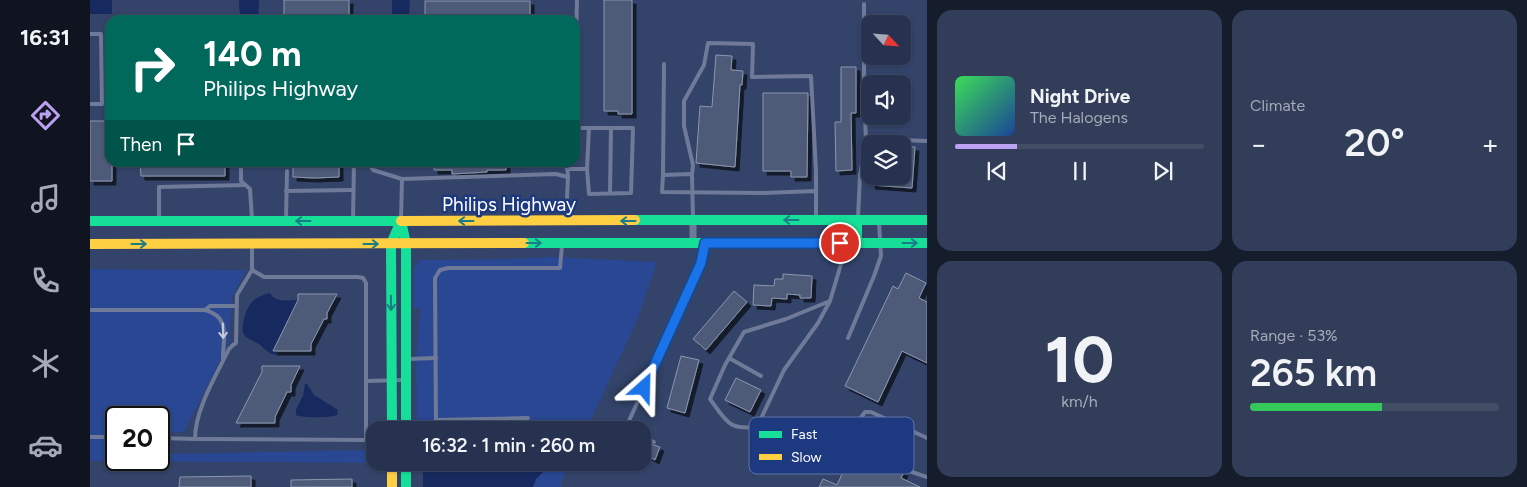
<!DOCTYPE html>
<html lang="en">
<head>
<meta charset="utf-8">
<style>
  body { margin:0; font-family:Figtree,sans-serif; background:#323e59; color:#f1f3f6; height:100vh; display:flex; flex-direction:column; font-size:19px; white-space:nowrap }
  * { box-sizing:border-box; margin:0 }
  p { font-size:16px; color:#a4aab7 }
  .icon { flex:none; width:28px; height:28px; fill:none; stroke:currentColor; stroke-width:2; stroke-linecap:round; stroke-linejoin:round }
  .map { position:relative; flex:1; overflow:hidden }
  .panel { display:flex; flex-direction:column; gap:10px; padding:10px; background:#151c2b; width:600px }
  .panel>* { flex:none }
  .top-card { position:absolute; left:15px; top:15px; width:475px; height:152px; border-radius:15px; box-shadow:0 1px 4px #0004,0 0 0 1px #424d66; background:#00695c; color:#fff; overflow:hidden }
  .needle { width:32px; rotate:116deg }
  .controls { position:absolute; left:771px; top:15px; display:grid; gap:10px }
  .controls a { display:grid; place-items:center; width:50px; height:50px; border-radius:10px; background:#26324f; box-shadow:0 1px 4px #0004,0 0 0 1px #424d66; font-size:25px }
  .speed { position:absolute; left:15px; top:406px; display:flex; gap:10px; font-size:25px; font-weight:700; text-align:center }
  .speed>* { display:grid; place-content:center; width:65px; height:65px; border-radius:50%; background:#26324f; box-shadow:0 1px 4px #0004,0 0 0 1px #424d66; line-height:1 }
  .speed .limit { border:2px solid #111; border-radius:8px; background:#fff; color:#111 }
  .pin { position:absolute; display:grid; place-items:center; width:42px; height:42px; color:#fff; margin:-21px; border:2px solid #fff; border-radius:50%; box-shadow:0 1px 5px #0007 }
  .me { position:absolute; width:55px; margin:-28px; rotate:25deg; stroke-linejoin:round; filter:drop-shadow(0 0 4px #0008) }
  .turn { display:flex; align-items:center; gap:18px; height:105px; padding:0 15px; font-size:22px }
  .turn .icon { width:65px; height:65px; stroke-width:2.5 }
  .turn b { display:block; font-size:35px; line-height:42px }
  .then { display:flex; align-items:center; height:48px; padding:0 15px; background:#0003; gap:10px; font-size:19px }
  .big { font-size:38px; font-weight:600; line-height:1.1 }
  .panel .tile { flex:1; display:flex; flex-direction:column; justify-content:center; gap:8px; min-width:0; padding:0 18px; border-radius:15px; background:#323e59 }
  .panel .dial { align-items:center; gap:0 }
  .dial b { font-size:65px; line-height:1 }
  .song { display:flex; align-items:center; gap:15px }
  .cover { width:60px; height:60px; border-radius:8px; background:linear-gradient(135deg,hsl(130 70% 55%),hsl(220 70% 35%)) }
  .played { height:5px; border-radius:2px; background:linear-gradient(90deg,#bca0f2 25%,#424d66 25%) }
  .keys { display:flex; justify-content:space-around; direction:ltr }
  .heat { display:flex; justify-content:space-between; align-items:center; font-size:28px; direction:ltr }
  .charge { height:8px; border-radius:4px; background:linear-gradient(90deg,#34c759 53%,#424d66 0) }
  .panel .tiles { flex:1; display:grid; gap:10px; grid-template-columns:repeat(2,1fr) }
  .trip { position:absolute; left:276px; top:421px; width:285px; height:50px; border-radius:15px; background:#26324f; box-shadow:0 1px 4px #0004,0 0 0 1px #424d66; font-weight:600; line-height:50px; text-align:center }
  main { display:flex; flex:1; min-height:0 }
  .dock { display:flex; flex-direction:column; width:90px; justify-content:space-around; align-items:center; background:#0f1420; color:#a4aab7 }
  .dock .icon { width:35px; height:35px }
  .dock .selected { color:#bca0f2 }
  .dock b { font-size:22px; color:#f1f3f6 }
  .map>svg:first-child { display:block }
</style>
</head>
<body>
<main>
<nav class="dock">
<b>16:31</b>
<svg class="icon selected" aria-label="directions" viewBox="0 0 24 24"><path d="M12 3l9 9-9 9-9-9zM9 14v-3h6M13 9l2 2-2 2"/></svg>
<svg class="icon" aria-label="music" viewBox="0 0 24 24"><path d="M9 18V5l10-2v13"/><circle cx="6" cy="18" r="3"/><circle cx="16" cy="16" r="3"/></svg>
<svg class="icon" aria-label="phone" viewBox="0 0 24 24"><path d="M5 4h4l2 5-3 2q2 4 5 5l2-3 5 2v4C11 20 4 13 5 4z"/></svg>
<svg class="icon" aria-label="climate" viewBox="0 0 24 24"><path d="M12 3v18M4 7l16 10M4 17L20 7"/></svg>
<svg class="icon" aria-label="car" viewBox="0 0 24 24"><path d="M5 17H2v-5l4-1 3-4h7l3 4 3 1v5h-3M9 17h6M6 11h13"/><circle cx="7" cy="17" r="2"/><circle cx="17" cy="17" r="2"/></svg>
</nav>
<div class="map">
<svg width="837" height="487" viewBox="0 0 837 487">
  <defs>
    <filter id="shadow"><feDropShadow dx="4" dy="4" stdDeviation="0" flood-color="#0009"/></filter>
  </defs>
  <rect width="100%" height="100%" fill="#334369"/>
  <g fill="#294792" fill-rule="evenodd">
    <path d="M462,257L567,262L546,323L496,430H327L326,360L330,308H324V269L329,260L417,259Z"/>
    <path d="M0,269L156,270L142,298L139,343L94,432L71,433L70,454L285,450V462L295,463L0,461ZM26,418H69V460H26Z"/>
    <path d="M455,463H480L471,482L472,487H443L446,479L454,471Z"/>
  </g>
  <g fill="#162a5f">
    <rect x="0" y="0" width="22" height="14"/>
    <path d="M149,0H169L168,20H153C149,15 149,6 149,0Z"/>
    <path d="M302,0H320L319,20H302Z"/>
    <path d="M180,293C185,303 198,300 208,300L183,350L187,351L188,353L186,355C179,354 175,349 169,344C165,342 159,339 155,336C149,330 156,308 162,302C166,297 174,295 180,293Z"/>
    <path d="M215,384H217L224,395L248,410L247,415C241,418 211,418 206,415V409L213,396Z"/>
    <path d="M338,463L455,462V463L454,471L446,479L443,487H333V467Z"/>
  </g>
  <g fill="#4d5a78" stroke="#8c96ae" filter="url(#shadow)">
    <rect x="194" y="0" width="65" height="20"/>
    <path d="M514,0H542V114H528V111H514Z"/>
    <rect x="335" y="1" width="105" height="19"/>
    <path d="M626,55L642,56L641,70L653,71L652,85H650L645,167L606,163L610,106L622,107Z"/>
    <path d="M751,67H766V113H761L762,170L746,171L745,122H751Z"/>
    <path d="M673,93H718L717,177H701V171H673Z"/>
    <path d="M0,121H20V162H22V181H0Z"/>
    <path d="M812,146L825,147L822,188L781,185L782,176H812Z"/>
    <path d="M50,162H135V176H51Z"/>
    <path d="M203,162H249V177L224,178L203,177Z"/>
    <path d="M344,162H416V170H397V172L362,174V170H344Z"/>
    <path d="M816,273L836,283L829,298L837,302V363L812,351L788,402L755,386L803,286L808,289Z"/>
    <path d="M693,274L722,276L721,298H710V295L697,294V299L682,298L681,306L663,305L664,285L684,286L685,279H693Z"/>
    <path d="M644,291L657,302L616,350L603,339Z"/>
    <path d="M208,294H247L237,313V319H234L221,344V351H183L208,300Z"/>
    <path d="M591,356L609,360L595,413L577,408Z"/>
    <path d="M172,366H210L201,385V392H197L185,417V423H146L172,372Z"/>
    <path d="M646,378L671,390L660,412L635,400Z"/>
    <path d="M560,444L570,447L565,460L555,454Z"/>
    <path d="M761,455L794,470L796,464L814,472L811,478L830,487H729L733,479L747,485Z"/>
    <path d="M161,476V487H89L90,477Z"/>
    <path d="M262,479V487H201V480Z"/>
  </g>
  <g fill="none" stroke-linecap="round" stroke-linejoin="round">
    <g stroke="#6e7a97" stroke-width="4">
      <path d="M774,4V86L776,143"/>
      <path d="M0,34H11L12,104H0"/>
      <path d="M574,64L573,175L602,174L603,218"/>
      <path d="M485,80L487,0"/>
      <path d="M151,162V181L160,189L162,219"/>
      <path d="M278,162L283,170L312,179"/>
      <path d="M477,162L478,177"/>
      <path d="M477,169H497L499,194L541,193L543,128H485"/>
      <path d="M497,169L499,128"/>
      <path d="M602,174L603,165L594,126V101L614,65L618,43L663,44L662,77L721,76L726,171V191"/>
      <path d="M573,175L572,192L673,193L726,191V218"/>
      <path d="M196,191L263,190"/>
      <path d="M520,193L521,128"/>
      <path d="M768,218L770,175L776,143L784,139L837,141"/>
      <path d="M69,219V187L155,185"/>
      <path d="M196,219L197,171"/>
      <path d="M263,219L264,162"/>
      <path d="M311,219L312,179L466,174L478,177L476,219"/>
      <path d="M740,301L728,323L694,370L667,427C638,430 636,421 620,399L635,365L654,332L696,319L740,301L751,264L766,245"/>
      <path d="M0,310H115C141,317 133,337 133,359"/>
      <path d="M115,310L120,306H147"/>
      <path d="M758,338L784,276L791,256L789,222"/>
      <path d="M639,358L671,376"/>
      <path d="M318,359L346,358"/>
      <path d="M277,381L314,380"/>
      <path d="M346,420L438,418"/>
      <path d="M346,430L345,278L350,270L358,268H470L472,246"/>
      <path d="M539,430L538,423L611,263L615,245"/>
      <path d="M0,437H26"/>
      <path d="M552,437L564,442"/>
      <path d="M69,438L105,439L276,440V283L273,278L268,277H174L162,270"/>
      <path d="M837,438L781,412H775L770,419L762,440L765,445L822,472L837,477"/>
      <path d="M105,439C105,409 126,376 139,349L143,345L146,343L147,295L162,270V247"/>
      <path d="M276,440H285"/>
    </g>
    <path stroke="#6e7a97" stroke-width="7" d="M603,221V243"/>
    <g stroke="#16e098" stroke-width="10">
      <path d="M545,220H837"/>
      <path d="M767,220V243"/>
      <path d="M0,221H311"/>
      <path d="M311,221L316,244V430"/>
      <path d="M434,243H837"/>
      <path d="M302,430L301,244L311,221"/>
      <path d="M316,462V487"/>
    </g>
    <g stroke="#ffcf43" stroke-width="10">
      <path d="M311,221L545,220"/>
      <path d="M0,244L434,243"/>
      <path d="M302,462V487"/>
    </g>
  </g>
  <defs><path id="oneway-shaft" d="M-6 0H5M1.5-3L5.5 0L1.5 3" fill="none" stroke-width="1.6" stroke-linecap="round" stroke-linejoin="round" transform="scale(1.25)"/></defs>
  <g stroke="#1a7c89">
    <use href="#oneway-shaft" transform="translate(701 220) rotate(180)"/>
    <use href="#oneway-shaft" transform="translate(213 221) rotate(180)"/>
    <use href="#oneway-shaft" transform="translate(376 221) rotate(-180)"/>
    <use href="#oneway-shaft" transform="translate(538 221) rotate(180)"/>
    <use href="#oneway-shaft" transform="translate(444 243)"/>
    <use href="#oneway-shaft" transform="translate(820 243)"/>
    <use href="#oneway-shaft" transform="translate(49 244)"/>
    <use href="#oneway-shaft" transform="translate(281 244)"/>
    <use href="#oneway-shaft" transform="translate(301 303) rotate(89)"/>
  </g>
  <use stroke="#c5cad5" href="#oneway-shaft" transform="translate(133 331) rotate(89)"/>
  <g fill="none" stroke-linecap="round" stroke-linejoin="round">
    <defs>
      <path id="route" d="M554,388L611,263L615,243H750"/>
    </defs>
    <use href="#route" stroke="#114b97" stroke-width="12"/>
    <use href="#route" stroke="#1a73e8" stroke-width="9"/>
  </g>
  <g text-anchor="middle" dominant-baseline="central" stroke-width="5" stroke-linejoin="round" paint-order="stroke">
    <g font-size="19" fill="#fff" stroke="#1d397f">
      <text x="419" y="204">Philips Highway</text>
    </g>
  </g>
  <rect x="659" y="417" width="165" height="57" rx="8" fill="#1d397f" stroke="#6174a5" stroke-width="1"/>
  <rect x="669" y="431" width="23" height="7" fill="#16e098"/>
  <rect x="669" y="454" width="23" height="6" fill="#ffcf43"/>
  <g font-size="14" fill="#fff">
    <text x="701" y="439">Fast</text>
    <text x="701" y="462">Slow</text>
  </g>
</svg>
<div class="controls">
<a><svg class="needle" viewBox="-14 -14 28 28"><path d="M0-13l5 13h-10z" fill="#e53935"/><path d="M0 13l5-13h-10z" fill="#a4aab7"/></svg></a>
<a><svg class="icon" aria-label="sound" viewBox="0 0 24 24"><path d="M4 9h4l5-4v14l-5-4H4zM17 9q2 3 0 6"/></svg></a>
<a><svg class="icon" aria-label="layers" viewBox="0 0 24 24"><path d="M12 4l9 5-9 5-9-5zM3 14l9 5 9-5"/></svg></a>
</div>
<div class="speed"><div class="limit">20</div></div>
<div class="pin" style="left:750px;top:243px;background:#d93025"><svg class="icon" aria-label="arrive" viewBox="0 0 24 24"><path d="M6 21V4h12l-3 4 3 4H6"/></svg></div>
<svg class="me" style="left:554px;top:388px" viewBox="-20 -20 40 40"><path d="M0-17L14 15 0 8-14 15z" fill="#1a73e8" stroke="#fff" stroke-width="4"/></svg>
<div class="trip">16:32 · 1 min · 260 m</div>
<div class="top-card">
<div class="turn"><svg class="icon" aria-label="right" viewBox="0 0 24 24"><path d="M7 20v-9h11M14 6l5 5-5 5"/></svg><div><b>140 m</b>Philips Highway</div></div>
<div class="then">Then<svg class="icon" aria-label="arrive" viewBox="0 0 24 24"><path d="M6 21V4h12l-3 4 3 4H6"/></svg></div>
</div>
</div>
<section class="panel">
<div class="tiles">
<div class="tile">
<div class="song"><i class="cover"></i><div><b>Night Drive</b><p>The Halogens</p></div></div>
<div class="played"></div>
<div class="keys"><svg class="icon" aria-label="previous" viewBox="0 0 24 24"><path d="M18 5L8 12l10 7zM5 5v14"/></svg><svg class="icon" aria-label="pause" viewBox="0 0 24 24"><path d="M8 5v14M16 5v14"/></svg><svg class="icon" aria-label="next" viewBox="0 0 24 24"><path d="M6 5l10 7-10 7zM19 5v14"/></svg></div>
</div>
<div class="tile"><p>Climate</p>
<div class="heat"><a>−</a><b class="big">20°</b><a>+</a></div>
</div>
<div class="tile dial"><b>10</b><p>km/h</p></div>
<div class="tile"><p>Range · 53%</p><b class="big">265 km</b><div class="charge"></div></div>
</div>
</section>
</main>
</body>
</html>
